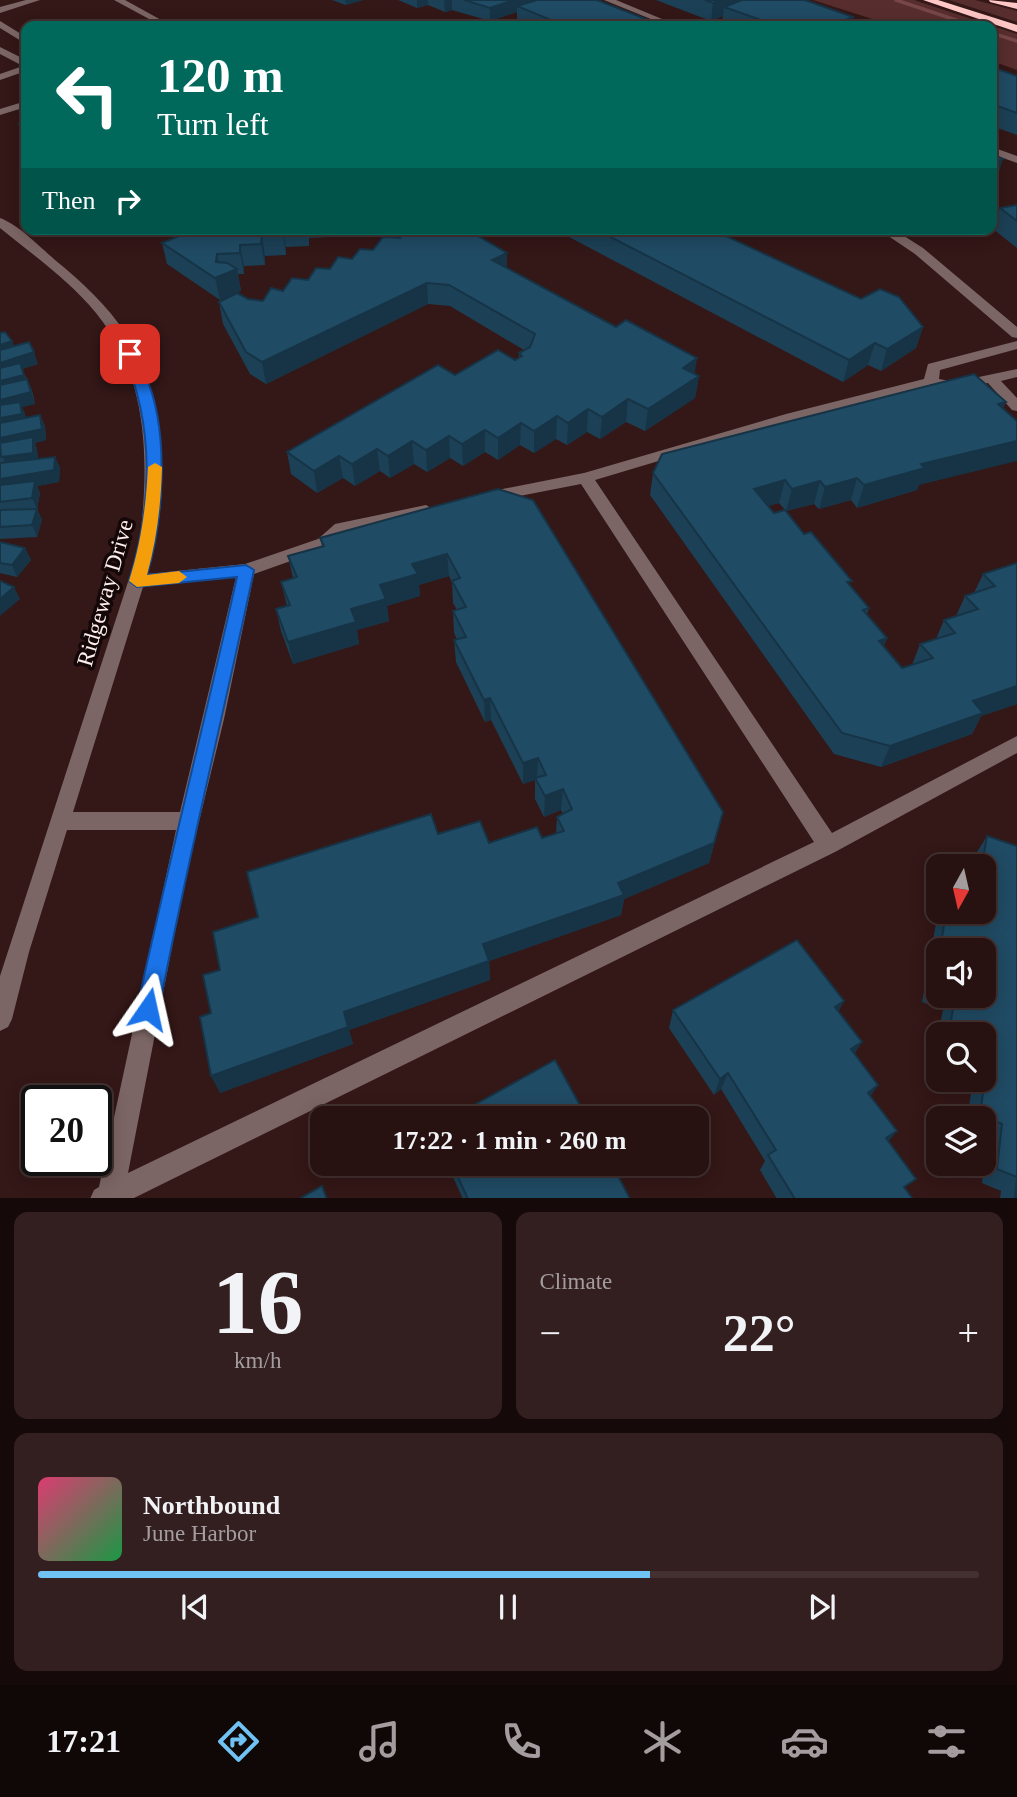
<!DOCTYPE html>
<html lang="en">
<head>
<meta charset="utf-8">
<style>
  body { margin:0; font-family:"Times New Roman",serif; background:#331f1f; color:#f1f3f6; height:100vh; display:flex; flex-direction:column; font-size:26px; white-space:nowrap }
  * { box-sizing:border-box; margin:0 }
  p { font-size:23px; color:#a49d9f }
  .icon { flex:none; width:38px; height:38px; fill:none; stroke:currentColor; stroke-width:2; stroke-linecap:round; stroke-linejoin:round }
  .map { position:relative; height:1198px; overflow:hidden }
  .side { display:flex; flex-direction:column; gap:14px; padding:14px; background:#150909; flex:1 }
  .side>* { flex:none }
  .top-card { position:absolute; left:21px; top:21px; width:976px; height:214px; border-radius:14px; box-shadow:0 4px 18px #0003,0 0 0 2px #433131; background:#00695c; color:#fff; overflow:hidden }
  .needle { width:46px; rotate:188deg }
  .controls { position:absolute; left:926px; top:854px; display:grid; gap:14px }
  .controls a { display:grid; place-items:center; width:70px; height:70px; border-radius:14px; background:#271111; box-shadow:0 4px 18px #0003,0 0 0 2px #433131; font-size:35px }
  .speed { position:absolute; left:21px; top:1085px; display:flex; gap:14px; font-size:35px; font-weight:700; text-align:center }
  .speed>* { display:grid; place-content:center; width:91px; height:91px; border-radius:50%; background:#271111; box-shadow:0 4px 18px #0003,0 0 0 2px #433131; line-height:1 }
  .speed .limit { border:4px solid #111; border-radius:10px; background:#fff; color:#111 }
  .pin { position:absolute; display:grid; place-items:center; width:60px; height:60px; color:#fff; margin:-30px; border-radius:14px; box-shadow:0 4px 10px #0006 }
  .me { position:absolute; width:77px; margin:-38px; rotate:11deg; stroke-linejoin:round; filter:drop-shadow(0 0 5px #0008) }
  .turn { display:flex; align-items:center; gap:24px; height:147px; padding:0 21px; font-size:32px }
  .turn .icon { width:91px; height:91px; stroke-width:2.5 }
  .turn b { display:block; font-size:49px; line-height:60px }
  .then { display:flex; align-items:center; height:66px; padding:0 21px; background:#0003; gap:14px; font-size:26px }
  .big { font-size:52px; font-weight:600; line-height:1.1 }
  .side .card { flex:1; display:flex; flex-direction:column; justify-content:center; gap:10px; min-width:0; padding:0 24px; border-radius:14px; background:#331f1f }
  .side .dial { align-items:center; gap:0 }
  .dial b { font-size:91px; line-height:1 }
  .song { display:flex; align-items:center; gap:21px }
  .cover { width:84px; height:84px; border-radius:10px; background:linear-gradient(135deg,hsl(340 70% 55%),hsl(140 70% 35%)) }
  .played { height:7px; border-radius:4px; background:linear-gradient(90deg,#70c2f4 65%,#433131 65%) }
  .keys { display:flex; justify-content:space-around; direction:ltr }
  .heat { display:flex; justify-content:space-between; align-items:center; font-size:38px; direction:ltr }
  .side .tiles { flex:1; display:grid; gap:14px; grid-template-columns:1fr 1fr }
  .card:last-child { grid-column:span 2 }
  .trip { position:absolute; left:310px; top:1106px; width:399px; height:70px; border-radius:14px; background:#271111; box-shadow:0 4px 18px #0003,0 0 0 2px #433131; font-weight:600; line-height:70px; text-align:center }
  .tab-bar { display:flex; height:112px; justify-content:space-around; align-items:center; background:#100707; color:#a49d9f }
  .tab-bar .icon { width:49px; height:49px }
  .tab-bar .selected { color:#70c2f4 }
  .tab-bar b { font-size:32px; color:#f1f3f6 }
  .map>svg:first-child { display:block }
</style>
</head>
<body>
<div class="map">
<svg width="1017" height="1199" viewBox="0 0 1017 1199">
  <rect width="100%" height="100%" fill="#341717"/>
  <g fill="#582d2d">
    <path d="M813,0H914L1017,34V70L992,61V26H894Z"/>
    <path d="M949,0H975L1017,11V22Z"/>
  </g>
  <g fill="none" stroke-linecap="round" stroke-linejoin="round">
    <g stroke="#764746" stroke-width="3.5">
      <path d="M896,0L974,26"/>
      <path d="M992,33L1017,41"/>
    </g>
    <g fill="#7c6665" fill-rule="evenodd">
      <path d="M26,0H40L0,13V7Z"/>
      <path d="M114,0H125L172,26H162Z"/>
      <path d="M604,0H616L679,26H668Z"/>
      <path d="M0,21L26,37V44L0,28Z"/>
      <path d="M0,47L26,60V71L0,80V74L23,66L0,54Z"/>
      <path d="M26,101V107L0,115V109Z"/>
      <path d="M992,147L1017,156V163L992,154Z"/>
      <path d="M0,218C19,225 40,247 55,260C82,282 107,305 126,334C170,401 170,500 147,574L245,564L318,539L335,524L426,505L434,510L426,515L346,533L330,547L254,574L224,719L186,875L128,1173L814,842L581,484L488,502L482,501L480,497L482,493L584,473L786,414L924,379L928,364L1017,341V349L940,370L939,379L955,382L1017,369V377L1001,381L1017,398V411L1012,410L988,383L955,390L931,386L796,420L595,480L832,833L1017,736V753L835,852L132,1199H90L94,1190L99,1187L176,830H67L29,952L12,1019L8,1027L0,1031V976L139,548C149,467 151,380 96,313C69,280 33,255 0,228ZM236,577L180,812H73L143,587Z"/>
      <path d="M878,229H893L923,248L1017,327V338L1012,337L915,254Z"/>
    </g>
    <g fill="#ffc7c5" fill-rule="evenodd">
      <path d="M923,0H938L1017,25V32Z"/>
      <path d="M989,0L1017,3V9L990,2Z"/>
    </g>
  </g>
  <g fill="#1c4056" fill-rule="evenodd">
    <path d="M332,0H363L346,5Z"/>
    <path d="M398,0H532V2L651,21L650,26H523L517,24V12L490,21L452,10L445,12L428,5L417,8Z"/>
    <path d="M656,0H805L853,17L851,26H727L721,24L723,16L711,21Z"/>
    <path d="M992,67L1017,76V135L992,126Z"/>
    <path d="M26,119V144L19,124Z"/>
    <path d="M1017,205V248L993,229L1000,208Z"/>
    <path d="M196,229H335L329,230L330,237L309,238V246L286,247V255L265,256V265L244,266V274H238L241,291L220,300L167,264L162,243Z"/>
    <path d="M554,229H711L923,327L916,348L881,371L868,365L843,382Z"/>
    <path d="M373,250L507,253V268L699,376L695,398L645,431L626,422L600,439L587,432L567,445L556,439L534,453L520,445L498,460L485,452L463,466L450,458L427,472L414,464L390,478L380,471L355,486L343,478L317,493L291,474L287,452L455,375L515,360L519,357V353L524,350L450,306L428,304L266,384L250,374L223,324L219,302L248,299L263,301Z"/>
    <path d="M0,333L12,341L14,347L38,364L22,369L32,390L35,404L22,407L25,418L40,415L45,426L46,440L35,443L37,449L38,459L55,457L60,468L59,482L37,486L40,493L37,509L42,520L37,537L0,539Z"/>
    <path d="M1003,409L919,485L917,490L857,508L851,500L819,509L814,504L786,511L779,503L768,506L774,513L804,534L869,608L867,614L887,638L884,646L902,668L912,665L920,644L936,639L944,620L956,616L965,596L974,593L983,574L1017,563V704L981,716L972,734L881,767L834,754L650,495L653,473Z"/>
    <path d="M498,489L723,812L709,863L624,899L621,915L489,961L490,980L349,1030L353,1044L220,1093L211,1013L220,970L258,917L438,834L489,843L542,838L556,834L557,817L563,814L561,810L544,817L535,799V780L523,784L491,720L485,722L456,662L454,640L457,639L454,633L453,611L457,610L453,603L452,583L449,576L419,585L420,596L387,606L389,621L357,630L359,644L293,664L281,631L276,609L287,606L281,582L293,578L288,556L322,547L320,538Z"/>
    <path d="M0,542L25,548L31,560L17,577L0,573Z"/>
    <path d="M987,836L1017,846V1199H1000L1001,1191L982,1183L987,1139L984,1138V1118H967L971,1094L952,1087L954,1080H984V1034H938L943,1010L922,1002L938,912H984V866H950L956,856L974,862V857ZM938,950H984V996H938Z"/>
    <path d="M673,1010L839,1012L906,1189L913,1199H777L760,1170L765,1161L721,1089L714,1095L669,1028Z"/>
    <path d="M447,1164H612L630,1199H463Z"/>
  </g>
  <g fill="#163446">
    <path d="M345,0H363L346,5Z"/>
    <path d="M417,0H428V5L417,8Z"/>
    <path d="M444,0H452V10L445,12Z"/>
    <path d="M514,0H532V5L517,6V12L490,21V8Z"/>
    <path d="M721,0H754L724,7L723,16L711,21L713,3Z"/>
    <path d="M853,17L851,26H830Z"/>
    <path d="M651,21L650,26H636Z"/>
    <path d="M1003,159L997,179L992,181V165Z"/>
    <path d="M283,229L286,247V255L283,234Z"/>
    <path d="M262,235L265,256V265L261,244Z"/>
    <path d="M240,245L244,266V274L240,253Z"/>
    <path d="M507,253V274L492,260Z"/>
    <path d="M217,254L221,276L237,269L241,291L220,300L215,278Z"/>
    <path d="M427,283L428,304L266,384L262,362Z"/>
    <path d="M923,327L916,348L881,371L887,349Z"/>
    <path d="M12,341L16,353L0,358V345Z"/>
    <path d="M875,343L868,365L843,382L849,360Z"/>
    <path d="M34,352L38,364L0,376V363Z"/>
    <path d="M697,358L694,378L699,376L695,398L645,431L648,409L683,368Z"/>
    <path d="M24,375L29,386L0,394V381Z"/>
    <path d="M27,379L35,404L22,407L25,413L27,425L0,430V400Z"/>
    <path d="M628,399L626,422L600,439L602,417Z"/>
    <path d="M1006,402L997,424L998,404Z"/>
    <path d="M588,409L587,432L567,445L568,423Z"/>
    <path d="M40,415L45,426L46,440L35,443L37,449L38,464L8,469L0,451V438Z"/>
    <path d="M557,416L556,439L534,453V431Z"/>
    <path d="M521,423L520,445L498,460V438Z"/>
    <path d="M485,430V452L463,466L462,444Z"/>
    <path d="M449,436L450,458L427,472L426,450Z"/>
    <path d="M412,441L414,464L390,478L388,456Z"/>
    <path d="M1017,441V461L919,485L917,490L857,508L864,485L921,464Z"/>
    <path d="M377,449L380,471L355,486L352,464Z"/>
    <path d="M339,456L343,478L317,493L314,471Z"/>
    <path d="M55,457L60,468L59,482L37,486L40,493L37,509L42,520L37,537L32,525L37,509L32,498L0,492V479Z"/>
    <path d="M857,478L851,500L819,509L825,487Z"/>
    <path d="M785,480L779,503L749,511L754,489Z"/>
    <path d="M820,481L814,504L786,511L792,489Z"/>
    <path d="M25,548L31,560L17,577L12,565Z"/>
    <path d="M447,554L449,576L419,585L420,596L387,606L389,621L357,630L359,644L293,664L288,642L351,609L380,585L412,564Z"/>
    <path d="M14,587L20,599L0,616V599Z"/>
    <path d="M887,638L878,661L879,641Z"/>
    <path d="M1017,686V704L981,716L972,734L881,767L890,746L973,701Z"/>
    <path d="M490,698L491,720L485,722L484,700Z"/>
    <path d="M538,758L537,779L523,784V763Z"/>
    <path d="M563,789L561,810L544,817L545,796Z"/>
    <path d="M723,812L709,863L624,899L621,915L489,961L490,980L349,1030L353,1044L220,1093L211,1076L483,944L618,883Z"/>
    <path d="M844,1001L835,1019V1007Z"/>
    <path d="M862,1042L851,1060V1049Z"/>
    <path d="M728,1073L721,1089L714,1095L720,1079Z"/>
    <path d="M878,1085L867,1102L868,1093Z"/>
    <path d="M897,1131L885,1146L886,1138Z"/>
  </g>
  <g fill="#204b64" stroke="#163446" stroke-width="2">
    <path d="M464,0H514L490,8Z"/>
    <path d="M537,0H597L651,21L636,26H565L517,6Z"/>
    <path d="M705,0H721L713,3Z"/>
    <path d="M742,0H805L853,17L830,26H778L724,7Z"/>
    <path d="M992,67L1017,76V113L992,104Z"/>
    <path d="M26,119V129L19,124Z"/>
    <path d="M992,154L1003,159L992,165Z"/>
    <path d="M1017,205V221L1000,208Z"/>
    <path d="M196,229H283V234L262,235L261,244L240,245V253L217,254L216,262L227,263L237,269L215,278L162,243Z"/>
    <path d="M404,229H466L507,253L492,260L616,327L626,320L697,358L683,368L699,376L648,409L628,399L602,417L588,409L568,423L557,416L534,431L521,423L498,438L485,430L462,444L449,436L426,450L412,441L388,456L377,449L352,464L339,456L314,471L287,452L438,365L455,375L498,350L515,360L522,356L519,353L530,347L535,334L449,285L427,283L262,362L246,352L219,302L237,293L248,299L263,301L271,288L283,291L292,278L308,280L316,268L330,269L338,257L352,259L360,249L373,250L383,237L400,238Z"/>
    <path d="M595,229H711L861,299L880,289L899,297L923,327L887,349L875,343L849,360Z"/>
    <path d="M5,332L12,341L0,345V333Z"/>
    <path d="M29,342L34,352L0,363V350Z"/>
    <path d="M20,363L24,375L0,381V368Z"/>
    <path d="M974,374L1006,402L998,404L1017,421V441L921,464L925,468L864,485L857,478L825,487L820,481L792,489L785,480L754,489L774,513L785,510L804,534L811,532L852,581L847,582L869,608L863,610L887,638L879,641L902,668L933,658L920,644L955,633L944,620L978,609L965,596L995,586L983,574L1017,563V686L973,701L983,713L890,746L842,733L653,473L662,454Z"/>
    <path d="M27,379L31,392L0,400V385Z"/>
    <path d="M20,402L22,414L0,418V405Z"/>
    <path d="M40,415L42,429L0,438V423Z"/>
    <path d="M33,437V453L1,457L0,443Z"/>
    <path d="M55,457L54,470L0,479V463Z"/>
    <path d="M35,481L32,498L0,502V485Z"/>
    <path d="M498,489L533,500L723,812L714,843L618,883L624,895L483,944L489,961L344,1012L348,1027L211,1076L200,1017L211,1013L203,975L220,970L213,932L258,917L247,872L431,814L438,834L480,821L489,843L537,827L542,838L564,831L557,817L572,809L563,789L545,796L535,778L546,775L538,758L523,763L490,698L484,700L454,640L466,637L453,611L466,607L452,581L460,578L447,554L412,564L418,574L380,585L386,599L351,609L356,622L288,642L276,609L290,605L281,582L297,577L288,556L324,546L320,538Z"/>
    <path d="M37,509L32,525L0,527V510Z"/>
    <path d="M0,542L25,548L12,565L0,563Z"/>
    <path d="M0,581L14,587L0,599Z"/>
    <path d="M987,836L1017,846V1177L997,1169L1002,1124L980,1115L985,1078L984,1077V1034H968L950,1027L955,996H984V950H940L946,912H984V866H955L956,856L982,865Z"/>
    <path d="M797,940L844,1001L835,1007L862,1042L851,1049L878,1085L868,1093L897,1131L886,1138L916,1179L904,1187L913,1199H795L768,1155L776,1150L728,1073L720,1079L673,1010Z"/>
    <path d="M938,959V985L934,983Z"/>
    <path d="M555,1060L587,1118H451Z"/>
    <path d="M452,1164H612L630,1199H468Z"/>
    <path d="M1017,1178V1199H1015Z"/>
    <path d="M322,1186L327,1199H299Z"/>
  </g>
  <path fill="#1a73e8" stroke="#114b97" stroke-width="2" d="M130,350C138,353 140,364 144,372C170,428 164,517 147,575L246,565L254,570C223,717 187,862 159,1009L155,1017L148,1020L140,1017L137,1009C168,864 205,721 237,577L137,587L129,581C152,508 155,425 123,354Z"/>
  <path fill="#f59e0b" d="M155,463L162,467C161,504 157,539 147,575L179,571L187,577L179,583L137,587L129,581C141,543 146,507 148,467Z"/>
  <g text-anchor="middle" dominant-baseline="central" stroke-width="7" stroke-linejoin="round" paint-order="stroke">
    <g font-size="23" fill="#feedec" stroke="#130707">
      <text transform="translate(105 593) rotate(-74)">Ridgeway Drive</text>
    </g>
  </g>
</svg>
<div class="controls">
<a><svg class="needle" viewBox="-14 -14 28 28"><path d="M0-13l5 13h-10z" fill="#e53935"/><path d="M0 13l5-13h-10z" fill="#a49d9f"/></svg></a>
<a><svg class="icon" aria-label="sound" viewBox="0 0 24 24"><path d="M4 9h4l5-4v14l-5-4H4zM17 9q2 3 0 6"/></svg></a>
<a><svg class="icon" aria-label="search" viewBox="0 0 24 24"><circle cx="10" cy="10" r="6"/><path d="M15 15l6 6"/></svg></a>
<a><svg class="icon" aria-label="layers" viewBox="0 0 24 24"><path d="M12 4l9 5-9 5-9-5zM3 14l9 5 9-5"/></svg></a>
</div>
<div class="speed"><div class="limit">20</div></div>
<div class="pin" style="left:130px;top:354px;background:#d93025"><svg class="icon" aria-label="arrive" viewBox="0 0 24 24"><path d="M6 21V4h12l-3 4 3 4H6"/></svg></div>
<svg class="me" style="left:148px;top:1009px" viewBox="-20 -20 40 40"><path d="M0-17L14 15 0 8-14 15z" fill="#1a73e8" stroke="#fff" stroke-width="4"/></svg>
<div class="trip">17:22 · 1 min · 260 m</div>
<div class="top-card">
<div class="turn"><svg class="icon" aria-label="left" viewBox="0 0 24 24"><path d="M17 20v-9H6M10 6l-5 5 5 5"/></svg><div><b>120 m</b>Turn left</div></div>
<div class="then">Then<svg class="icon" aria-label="right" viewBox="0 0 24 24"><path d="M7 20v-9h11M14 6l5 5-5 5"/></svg></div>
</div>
</div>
<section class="side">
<div class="tiles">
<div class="card dial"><b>16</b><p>km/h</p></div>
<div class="card"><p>Climate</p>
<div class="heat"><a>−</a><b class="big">22°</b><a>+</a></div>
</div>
<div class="card">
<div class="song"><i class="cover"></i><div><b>Northbound</b><p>June Harbor</p></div></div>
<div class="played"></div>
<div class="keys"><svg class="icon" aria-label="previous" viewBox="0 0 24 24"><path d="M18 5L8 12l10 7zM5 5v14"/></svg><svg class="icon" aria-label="pause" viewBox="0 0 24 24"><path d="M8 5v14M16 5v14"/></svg><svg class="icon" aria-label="next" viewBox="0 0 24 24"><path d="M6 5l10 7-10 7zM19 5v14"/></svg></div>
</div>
</div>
</section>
<nav class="tab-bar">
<b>17:21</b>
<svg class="icon selected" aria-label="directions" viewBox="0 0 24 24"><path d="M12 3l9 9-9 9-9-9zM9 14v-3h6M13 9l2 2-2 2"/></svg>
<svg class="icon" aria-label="music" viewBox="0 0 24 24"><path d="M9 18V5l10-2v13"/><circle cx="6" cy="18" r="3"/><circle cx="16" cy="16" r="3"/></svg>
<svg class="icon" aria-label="phone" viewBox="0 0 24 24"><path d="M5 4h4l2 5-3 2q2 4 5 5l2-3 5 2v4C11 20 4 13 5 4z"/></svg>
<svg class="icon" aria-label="climate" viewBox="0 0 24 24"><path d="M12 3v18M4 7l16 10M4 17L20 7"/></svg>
<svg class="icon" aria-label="car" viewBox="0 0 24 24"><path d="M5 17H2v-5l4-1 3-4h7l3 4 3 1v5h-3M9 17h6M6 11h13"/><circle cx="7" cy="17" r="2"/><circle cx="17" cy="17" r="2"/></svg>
<svg class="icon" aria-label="filters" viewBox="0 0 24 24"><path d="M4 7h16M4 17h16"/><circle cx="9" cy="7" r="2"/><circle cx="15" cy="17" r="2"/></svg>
</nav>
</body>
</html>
